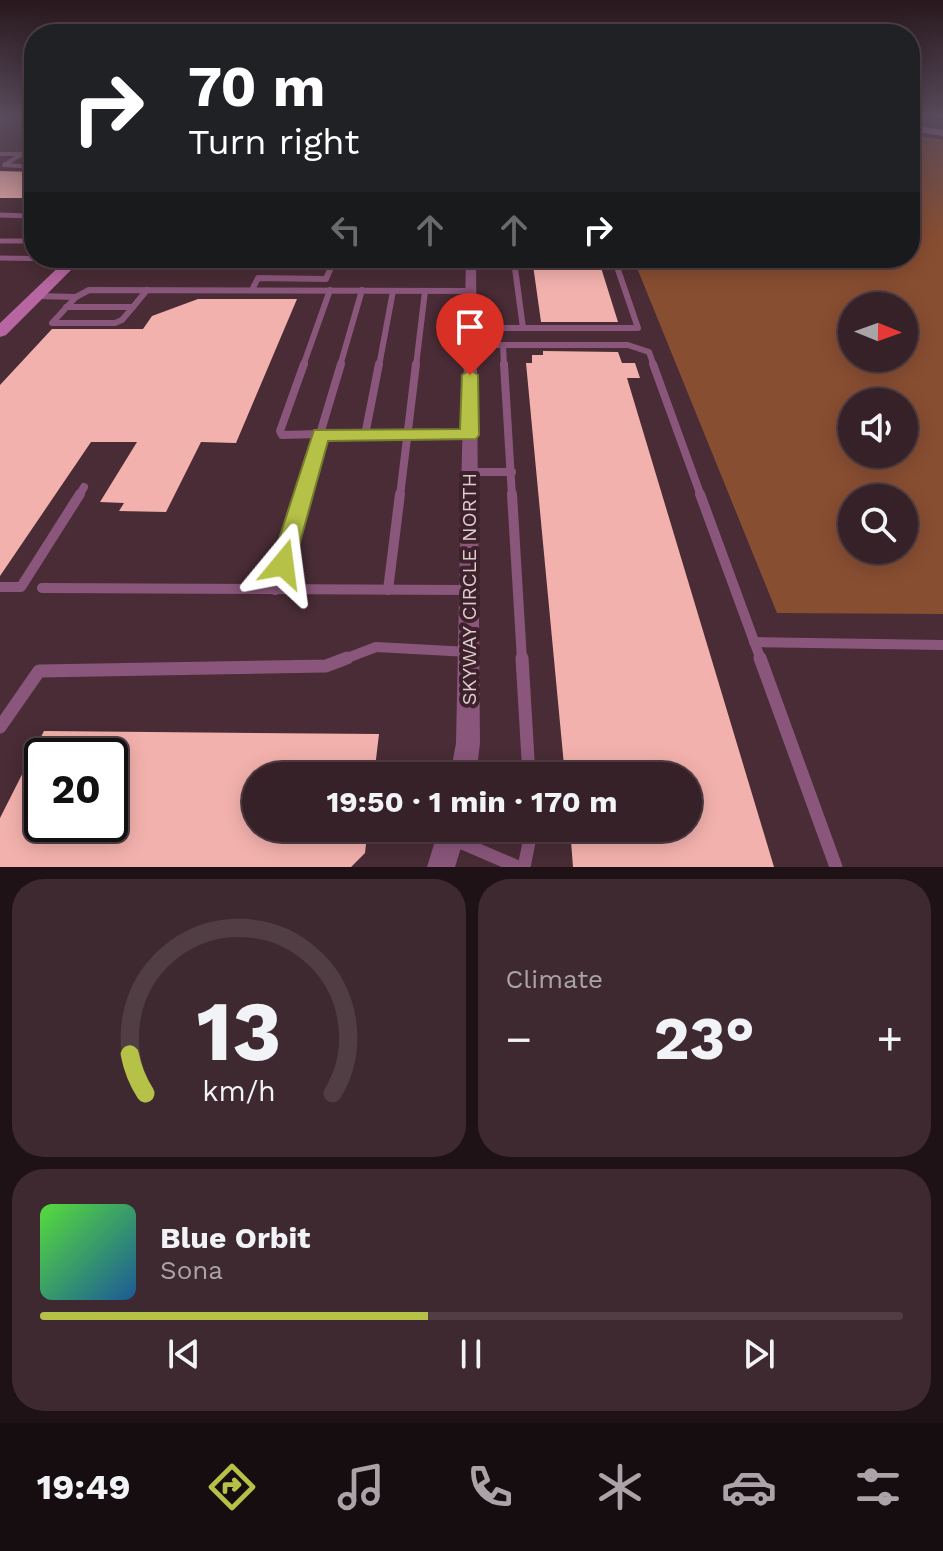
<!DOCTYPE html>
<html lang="en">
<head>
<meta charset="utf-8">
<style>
  body { margin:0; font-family:"Work Sans",sans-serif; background:#3e2930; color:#f1f3f6; height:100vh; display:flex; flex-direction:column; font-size:30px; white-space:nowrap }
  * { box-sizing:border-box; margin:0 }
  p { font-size:26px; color:#aaa3a8 }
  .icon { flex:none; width:44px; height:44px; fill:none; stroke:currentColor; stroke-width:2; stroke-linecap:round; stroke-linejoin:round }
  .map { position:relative; height:867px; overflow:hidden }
  .details { display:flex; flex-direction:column; gap:12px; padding:12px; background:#1e1216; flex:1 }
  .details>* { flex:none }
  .guide { position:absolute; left:24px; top:24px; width:896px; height:244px; border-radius:32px; box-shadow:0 4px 20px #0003,0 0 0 2px #513e45; background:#202124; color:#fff; overflow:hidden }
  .needle { width:52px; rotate:91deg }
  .fabs { position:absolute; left:838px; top:292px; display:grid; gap:16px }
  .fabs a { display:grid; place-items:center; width:80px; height:80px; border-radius:50%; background:#372128; box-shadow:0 4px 20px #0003,0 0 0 2px #513e45; font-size:40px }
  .speed { position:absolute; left:24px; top:738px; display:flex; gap:16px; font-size:40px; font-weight:700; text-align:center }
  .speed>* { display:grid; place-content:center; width:104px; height:104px; border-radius:50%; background:#372128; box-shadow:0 4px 20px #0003,0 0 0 2px #513e45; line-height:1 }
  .speed .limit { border:4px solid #111; border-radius:12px; background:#fff; color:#111 }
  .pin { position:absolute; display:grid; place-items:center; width:68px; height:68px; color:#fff; margin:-82px -34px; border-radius:50% 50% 50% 0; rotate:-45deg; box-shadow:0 0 8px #0007 }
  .pin .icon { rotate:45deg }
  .me { position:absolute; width:88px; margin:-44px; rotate:16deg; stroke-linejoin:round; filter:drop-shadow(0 0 6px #0008) }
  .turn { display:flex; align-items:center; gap:28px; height:168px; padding:0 32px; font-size:36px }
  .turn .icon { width:104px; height:104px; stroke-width:2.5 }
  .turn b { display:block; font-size:56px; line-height:68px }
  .lanes { display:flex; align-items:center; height:76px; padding:0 32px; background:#0003; justify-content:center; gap:40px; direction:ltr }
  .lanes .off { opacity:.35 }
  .big { font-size:60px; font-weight:700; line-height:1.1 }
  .details .widget { flex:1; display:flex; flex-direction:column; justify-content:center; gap:12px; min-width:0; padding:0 28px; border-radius:32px; background:#3e2930 }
  .details .dial { align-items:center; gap:0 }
  .dial svg { height:208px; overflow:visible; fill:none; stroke:#513e45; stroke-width:7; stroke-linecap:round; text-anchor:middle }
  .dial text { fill:#f1f3f6; stroke:none }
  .song { display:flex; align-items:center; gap:24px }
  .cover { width:96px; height:96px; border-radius:12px; background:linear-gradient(135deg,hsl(110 70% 55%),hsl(210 70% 35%)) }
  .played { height:8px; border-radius:4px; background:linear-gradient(90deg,#b6c148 45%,#513e45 45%) }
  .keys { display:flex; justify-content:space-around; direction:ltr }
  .heat { display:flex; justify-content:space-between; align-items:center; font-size:44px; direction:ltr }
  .details .tiles { flex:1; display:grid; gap:12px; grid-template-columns:1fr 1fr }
  .widget:last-child { grid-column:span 2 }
  .trip { position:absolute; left:242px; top:762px; width:460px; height:80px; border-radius:40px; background:#372128; box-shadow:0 4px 20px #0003,0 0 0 2px #513e45; font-weight:700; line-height:80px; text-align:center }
  .menu { display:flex; height:128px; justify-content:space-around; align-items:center; background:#160d10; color:#aaa3a8 }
  .menu .icon { width:56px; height:56px }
  .menu .on { color:#b6c148 }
  .menu b { font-size:36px; color:#f1f3f6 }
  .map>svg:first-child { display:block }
</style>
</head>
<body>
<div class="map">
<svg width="943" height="867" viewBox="0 0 943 867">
  <rect width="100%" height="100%" fill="#492c35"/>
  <path fill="#884e32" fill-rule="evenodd" d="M910,134L943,140V614L777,613L633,258H910ZM852,306H904V358H852ZM852,402H904V454H852ZM852,498H904V550H852Z"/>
  <g fill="#f3b1ad" fill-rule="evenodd">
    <path d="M0,171L34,172V198H0Z"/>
    <path d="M532,258H598L618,322H541Z"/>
    <path d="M198,299H297L236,443L201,442L166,512L119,511L124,503L100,502L137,442H91L0,576V385L52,329H143L152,316Z"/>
    <path d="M543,351L618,352L622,363H635L640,378H627L774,867H573L570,828H688V776H565L526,363H532V355H543Z"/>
    <path d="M44,731L379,734L374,776H256V828H368L365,853L351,867H0V818ZM42,756H110V824H42Z"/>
  </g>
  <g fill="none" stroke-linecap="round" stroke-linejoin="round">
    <path stroke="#8a567b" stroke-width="4" d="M22,154L4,165L34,167"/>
    <g stroke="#8a567b" stroke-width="5">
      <path d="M0,215L31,216L30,226H34"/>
      <path d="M0,241H34"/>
      <path d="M0,258L61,259"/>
      <path d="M514,258L515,263"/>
      <path d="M614,258L616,263"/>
      <path d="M268,263L271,258"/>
      <path d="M305,263L307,258"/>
    </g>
    <g stroke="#8a567b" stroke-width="6">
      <path d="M514,261L523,328"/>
      <path d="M71,263L266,267L269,261"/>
      <path d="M332,265H471"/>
      <path d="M252,290L258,278L326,279L332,265H304L306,261"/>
      <path d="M37,296L76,297L89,290L471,291"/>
      <path d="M76,297L52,323H115L122,320L133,307"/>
      <path d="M66,307H133L147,290"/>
      <path d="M471,328H638L615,261"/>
      <path d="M471,345H628L649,352L654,366"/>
      <path d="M503,345L504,366"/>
      <path d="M303,366L330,290"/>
      <path d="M340,366L362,290"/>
      <path d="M379,366L393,291"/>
      <path d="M416,366L425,291"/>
    </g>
    <g stroke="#8a567b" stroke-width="8">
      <path d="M304,364L280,431L282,435L320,434L341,364"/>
      <path d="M504,364L512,496"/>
      <path d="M653,364L701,496"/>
      <path d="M365,435L379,364"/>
      <path d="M469,472H512"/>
      <path d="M79,496L84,487"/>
      <path d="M302,496L320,434L469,435"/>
      <path d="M400,496L416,364"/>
    </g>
    <g stroke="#8a567b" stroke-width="10">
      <path d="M512,494L522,660"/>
      <path d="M700,494L761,660"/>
      <path d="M0,587H21L80,494"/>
      <path d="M42,588L467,590"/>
      <path d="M275,590L303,494"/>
      <path d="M388,590L400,494"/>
      <path d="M754,642L943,645"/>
      <path d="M342,660L376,647L469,652"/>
    </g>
    <g stroke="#8a567b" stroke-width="13">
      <path d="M522,658L529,776"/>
      <path d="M760,658L836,867"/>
      <path d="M0,727L39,671L326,666L347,658"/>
      <path d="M453,839L518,867"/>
      <path d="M524,867L532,828"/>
    </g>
    <g fill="#8a567b" fill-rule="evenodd">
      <rect x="0" y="152" width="34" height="4"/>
      <path d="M466,258H476L480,743L476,776H450L456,743Z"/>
      <path d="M439,828H467L455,867H427Z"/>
    </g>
    <g fill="#b766a1" fill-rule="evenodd">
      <path d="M910,125L943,130V136L910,131Z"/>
      <path d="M68,258H83L6,335L0,337V323Z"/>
    </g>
  </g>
  <linearGradient id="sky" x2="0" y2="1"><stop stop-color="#28181d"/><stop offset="0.49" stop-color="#594b5c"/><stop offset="1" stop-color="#594b5c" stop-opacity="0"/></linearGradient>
  <rect width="943" height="238" fill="url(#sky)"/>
  <path fill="#b6c148" stroke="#767d2f" stroke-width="2" d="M470,370L478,375L479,435L476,439L328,441L294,564L291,570L283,573L275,570L271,564L314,430L460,429L462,375Z"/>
  <g text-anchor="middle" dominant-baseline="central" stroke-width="8" stroke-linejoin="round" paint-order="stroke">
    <g font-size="20" fill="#dfccd1" stroke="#3e222b">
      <text transform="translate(469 589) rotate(-90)">SKYWAY CIRCLE NORTH</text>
    </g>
  </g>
</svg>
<div class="fabs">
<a><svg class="needle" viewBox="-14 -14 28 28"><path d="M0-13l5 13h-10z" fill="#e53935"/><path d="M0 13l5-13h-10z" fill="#aaa3a8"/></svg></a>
<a><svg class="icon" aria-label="sound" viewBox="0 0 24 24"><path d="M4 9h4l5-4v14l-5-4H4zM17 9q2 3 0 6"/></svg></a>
<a><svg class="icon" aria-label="search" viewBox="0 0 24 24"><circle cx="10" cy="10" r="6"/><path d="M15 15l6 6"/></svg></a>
</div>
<div class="speed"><div class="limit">20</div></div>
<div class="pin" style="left:470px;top:375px;background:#d93025"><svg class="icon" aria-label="arrive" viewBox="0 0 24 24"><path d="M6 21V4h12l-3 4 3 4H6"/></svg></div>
<svg class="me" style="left:283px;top:564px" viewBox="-20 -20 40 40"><path d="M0-17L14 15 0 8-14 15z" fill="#b6c148" stroke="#fff" stroke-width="4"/></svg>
<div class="trip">19:50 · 1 min · 170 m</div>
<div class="guide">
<div class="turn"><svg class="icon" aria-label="right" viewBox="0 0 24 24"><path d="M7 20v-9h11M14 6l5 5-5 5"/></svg><div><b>70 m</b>Turn right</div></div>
<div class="lanes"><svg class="icon off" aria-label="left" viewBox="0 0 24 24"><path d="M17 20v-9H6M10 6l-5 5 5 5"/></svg><svg class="icon off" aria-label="ahead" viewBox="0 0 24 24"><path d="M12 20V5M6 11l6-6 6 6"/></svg><svg class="icon off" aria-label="ahead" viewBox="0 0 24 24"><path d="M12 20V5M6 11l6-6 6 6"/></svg><svg class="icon" aria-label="right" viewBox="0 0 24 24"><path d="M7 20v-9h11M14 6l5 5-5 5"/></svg></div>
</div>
</div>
<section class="details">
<div class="tiles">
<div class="widget dial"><svg viewBox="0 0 100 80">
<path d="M14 69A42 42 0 1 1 86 69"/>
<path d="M14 69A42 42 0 0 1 8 54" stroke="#b6c148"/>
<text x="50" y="56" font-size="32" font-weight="700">13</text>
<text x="50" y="72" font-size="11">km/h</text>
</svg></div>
<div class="widget"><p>Climate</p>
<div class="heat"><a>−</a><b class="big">23°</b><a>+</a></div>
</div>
<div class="widget">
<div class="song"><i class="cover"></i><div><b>Blue Orbit</b><p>Sona</p></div></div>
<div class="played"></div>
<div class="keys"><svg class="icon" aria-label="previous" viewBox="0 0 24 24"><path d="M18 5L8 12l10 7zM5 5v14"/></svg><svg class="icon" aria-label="pause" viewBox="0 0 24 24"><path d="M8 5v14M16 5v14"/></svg><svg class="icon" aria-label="next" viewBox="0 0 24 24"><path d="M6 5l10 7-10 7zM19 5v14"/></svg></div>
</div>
</div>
</section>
<nav class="menu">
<b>19:49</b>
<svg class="icon on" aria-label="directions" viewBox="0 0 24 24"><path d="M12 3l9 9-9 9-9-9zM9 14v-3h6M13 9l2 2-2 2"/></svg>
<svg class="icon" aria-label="music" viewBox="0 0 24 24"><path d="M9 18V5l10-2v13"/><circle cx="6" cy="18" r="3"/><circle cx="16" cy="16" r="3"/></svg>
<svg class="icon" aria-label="phone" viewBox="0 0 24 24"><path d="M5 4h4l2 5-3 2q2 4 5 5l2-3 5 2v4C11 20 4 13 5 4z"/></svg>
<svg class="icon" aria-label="climate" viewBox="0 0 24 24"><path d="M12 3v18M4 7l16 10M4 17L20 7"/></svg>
<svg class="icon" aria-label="car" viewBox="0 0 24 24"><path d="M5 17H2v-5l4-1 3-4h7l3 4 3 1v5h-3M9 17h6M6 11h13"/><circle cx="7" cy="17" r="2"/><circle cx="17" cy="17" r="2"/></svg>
<svg class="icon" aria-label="filters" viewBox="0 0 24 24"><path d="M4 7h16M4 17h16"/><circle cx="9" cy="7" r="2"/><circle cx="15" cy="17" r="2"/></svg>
</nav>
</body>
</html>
